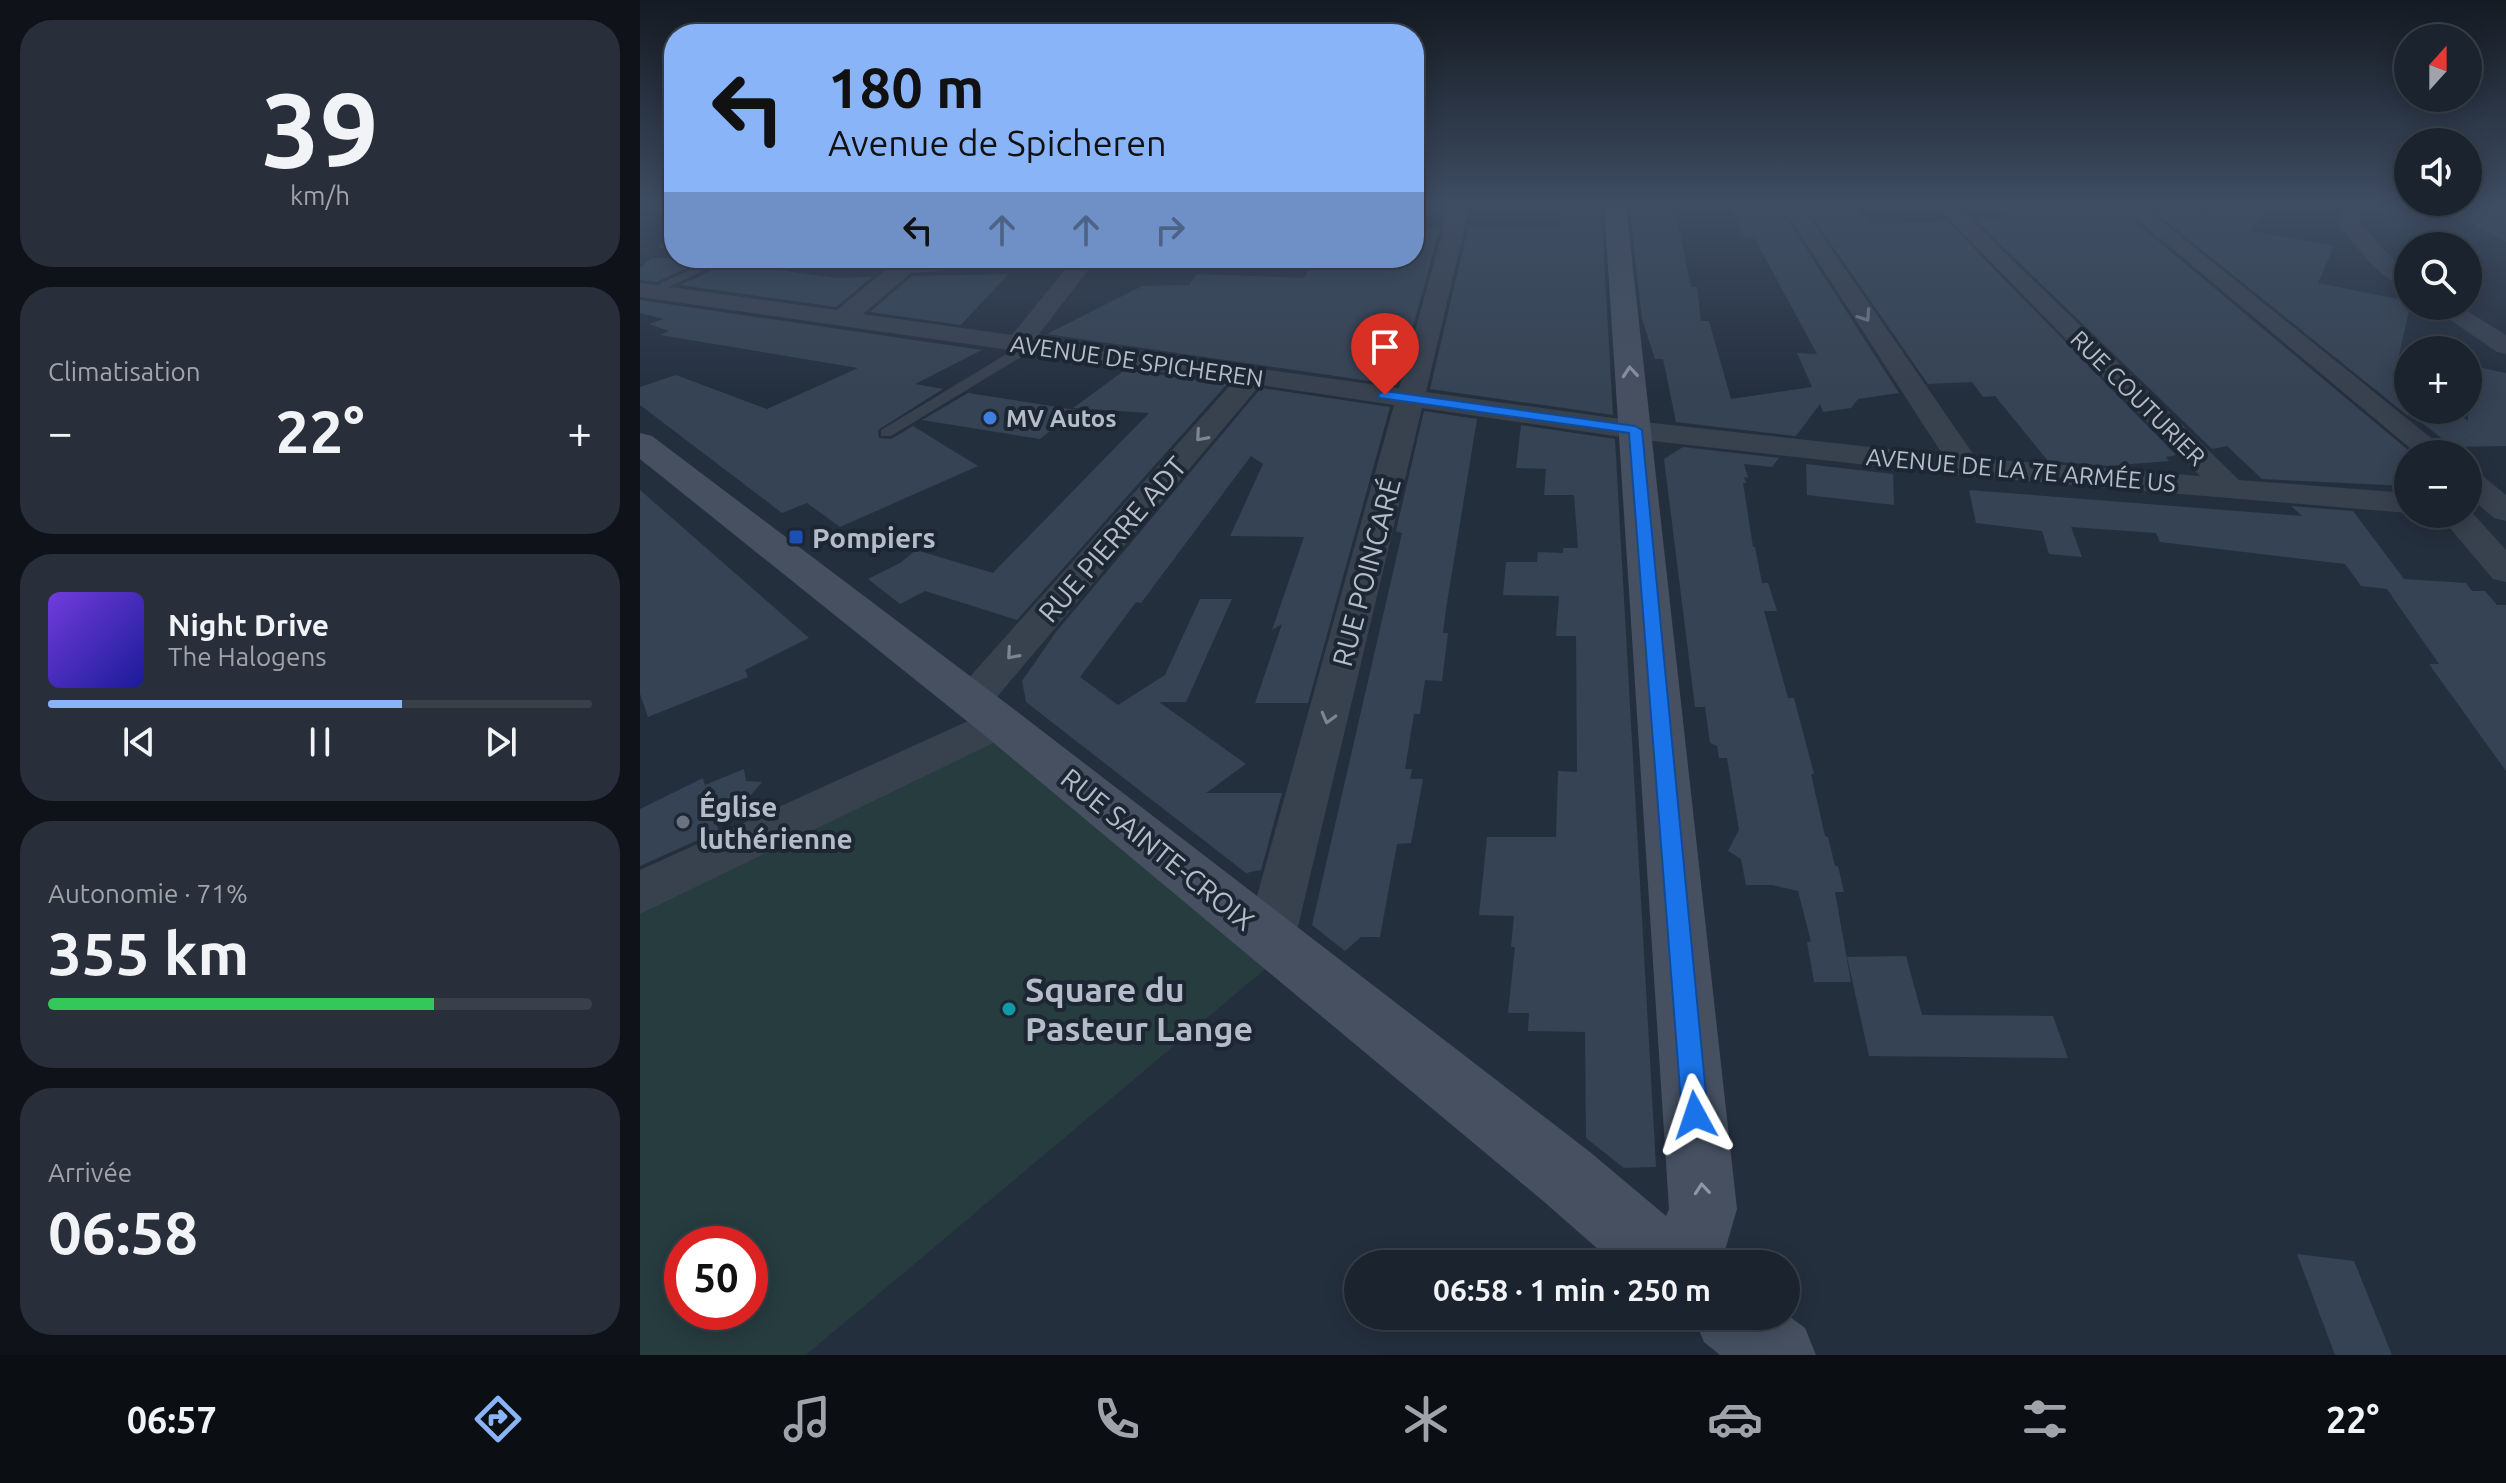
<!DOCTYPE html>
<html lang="fr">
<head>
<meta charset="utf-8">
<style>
  body { margin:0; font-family:Ubuntu,sans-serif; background:#282f3a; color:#f1f3f6; height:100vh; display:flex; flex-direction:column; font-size:30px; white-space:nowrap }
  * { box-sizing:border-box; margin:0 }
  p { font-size:26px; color:#a0a4aa }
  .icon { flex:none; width:44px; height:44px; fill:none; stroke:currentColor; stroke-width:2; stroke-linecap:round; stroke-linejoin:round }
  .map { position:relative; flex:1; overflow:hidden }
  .details { display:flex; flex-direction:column; gap:20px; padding:20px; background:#0f1319; width:640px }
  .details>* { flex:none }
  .hud { position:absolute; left:24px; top:24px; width:760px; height:244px; border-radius:32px; box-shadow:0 4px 20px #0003,0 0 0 2px #39404a; background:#8ab4f8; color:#111; overflow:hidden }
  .needle { width:52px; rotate:21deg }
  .fabs { position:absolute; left:1754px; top:24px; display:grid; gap:16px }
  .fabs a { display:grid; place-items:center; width:88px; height:88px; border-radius:50%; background:#1b232e; box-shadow:0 4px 20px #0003,0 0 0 2px #39404a; font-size:40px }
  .speed { position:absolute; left:24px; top:1226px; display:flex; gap:16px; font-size:40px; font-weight:700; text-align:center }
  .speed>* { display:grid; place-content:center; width:104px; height:104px; border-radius:50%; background:#1b232e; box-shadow:0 4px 20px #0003,0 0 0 2px #39404a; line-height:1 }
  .speed .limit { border:12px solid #d22; background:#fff; color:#111 }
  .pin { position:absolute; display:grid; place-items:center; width:68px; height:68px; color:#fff; margin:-82px -34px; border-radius:50% 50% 50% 0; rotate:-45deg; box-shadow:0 0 8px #0007 }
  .pin .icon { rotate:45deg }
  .me { position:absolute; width:88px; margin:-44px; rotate:355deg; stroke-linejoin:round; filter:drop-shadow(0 0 6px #0008) }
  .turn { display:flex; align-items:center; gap:28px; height:168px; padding:0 32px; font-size:36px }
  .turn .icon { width:104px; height:104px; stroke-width:2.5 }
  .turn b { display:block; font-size:56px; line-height:68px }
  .lanes { display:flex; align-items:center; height:76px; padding:0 32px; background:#0003; justify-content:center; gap:40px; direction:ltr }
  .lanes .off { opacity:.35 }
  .big { font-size:60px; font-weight:700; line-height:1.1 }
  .details .card { flex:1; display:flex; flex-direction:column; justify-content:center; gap:12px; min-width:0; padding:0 28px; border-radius:32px; background:#282f3a }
  .details .dial { align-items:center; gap:0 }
  .dial b { font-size:104px; line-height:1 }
  .song { display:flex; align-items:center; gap:24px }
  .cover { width:96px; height:96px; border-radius:12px; background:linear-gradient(135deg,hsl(260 70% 55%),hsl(240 70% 35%)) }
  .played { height:8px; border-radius:4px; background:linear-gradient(90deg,#8ab4f8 65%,#39404a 65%) }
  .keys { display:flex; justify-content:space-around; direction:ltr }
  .heat { display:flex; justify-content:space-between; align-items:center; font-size:44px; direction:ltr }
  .charge { height:12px; border-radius:6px; background:linear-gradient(90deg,#34c759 71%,#39404a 0) }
  .trip { position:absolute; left:704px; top:1250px; width:456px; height:80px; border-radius:40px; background:#1b232e; box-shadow:0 4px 20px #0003,0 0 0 2px #39404a; font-weight:700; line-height:80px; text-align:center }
  .dock { display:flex; height:128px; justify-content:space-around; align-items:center; background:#0b0e12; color:#a0a4aa }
  .dock .icon { width:56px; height:56px }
  .dock .on { color:#8ab4f8 }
  .dock b { font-size:36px; color:#f1f3f6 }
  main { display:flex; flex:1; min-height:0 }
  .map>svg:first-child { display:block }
</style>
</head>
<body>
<main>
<section class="details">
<div class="card dial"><b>39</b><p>km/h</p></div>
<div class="card"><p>Climatisation</p>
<div class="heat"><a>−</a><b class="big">22°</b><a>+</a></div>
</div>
<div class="card">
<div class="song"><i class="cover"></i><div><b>Night Drive</b><p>The Halogens</p></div></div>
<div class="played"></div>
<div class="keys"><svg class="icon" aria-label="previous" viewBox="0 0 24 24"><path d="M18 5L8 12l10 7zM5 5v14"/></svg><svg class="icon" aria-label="pause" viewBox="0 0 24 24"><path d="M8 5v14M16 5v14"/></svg><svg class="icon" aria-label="next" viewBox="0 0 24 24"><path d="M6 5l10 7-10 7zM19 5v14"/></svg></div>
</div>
<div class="card"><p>Autonomie · 71%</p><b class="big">355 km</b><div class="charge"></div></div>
<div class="card"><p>Arrivée</p><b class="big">06:58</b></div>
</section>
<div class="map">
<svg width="1866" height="1355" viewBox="0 0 1866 1355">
  <rect width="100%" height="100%" fill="#242f3e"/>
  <path fill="#263c3f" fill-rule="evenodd" d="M358,739L636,960L166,1355H0V909ZM42,1244H110V1312H42Z"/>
  <g fill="#364354">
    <path d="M920,205H961L973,415L790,389L828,228L921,227Z"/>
    <path d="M989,205H1034L1051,287H1057L1061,321H1069L1091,399L1172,387L1157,353L1177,354L1115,239L1105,238L1089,205H1138L1259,393L1218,399L1211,408L1183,412L1180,404L1156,436L1036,422L1023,359H1015L1002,319Z"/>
    <path d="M1164,205H1214L1230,224L1307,221L1536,455L1526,457L1529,461L1468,466L1408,461L1355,396L1343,397L1332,382L1288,384Z"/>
    <path d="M1353,205H1475L1768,450V486L1622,479L1587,446L1572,449L1336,221L1366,217Z"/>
    <path d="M1572,205L1624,209L1611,231L1694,246L1678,283L1768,301L1770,306L1757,364H1768V410H1814L1828,421V365L1866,373V446L1813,447L1768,412V416L1511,209L1566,213Z"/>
    <path d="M1798,205H1866V242Z"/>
    <path d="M774,228H800L757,385L407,334L502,286L549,285L557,274L664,278L675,258H774Z"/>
    <path d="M11,258H52L65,260L16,282L0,280V268Z"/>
    <path d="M88,263L196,278L232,277L196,307L40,285Z"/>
    <path d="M368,274L321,325L230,312L272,276Z"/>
    <path d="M0,300L342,350L275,384L303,389L238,430L239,438L251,439L273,426L338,466L200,527L167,503L142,513L0,405V387L36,375L127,409L218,368L20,335L29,331L9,324L24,319L0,313Z"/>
    <path d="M485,370L587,384L377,620L285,591L260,604L228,579L260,563L276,550L353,573L509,413L433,408Z"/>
    <path d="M621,388L750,407L668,703H615L642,624L632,630L664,537L590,536L623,464L611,456L501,603L496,602L440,677L478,705L525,675L560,599H592L546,702H519L606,764L566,793H642L621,870L606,873L386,702L382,681L416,632Z"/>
    <path d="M328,393L436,410L400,439L282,420Z"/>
    <path d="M784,411L837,419L806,609L803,633H808L802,681L785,680L780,714H774L765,769H772L770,779H783L771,843L757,844L740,937H721L705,951L672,925L762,533L756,531Z"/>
    <path d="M881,425L975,439L1016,1167L984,1168L946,1138L945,1032L888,1031L889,1013H868L875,947H871L874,916L839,915L847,837H916L918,771L937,772L936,636H916L919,596L863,595L866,562H897L898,552L923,553V548H938L934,495H904L906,469L876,468Z"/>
    <path d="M1043,447L1139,458L1132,467L1104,464L1108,478L1104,477L1106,483H1103L1113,547H1115L1122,583H1128L1137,611H1124L1148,698H1154L1174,774H1171L1185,836L1188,837L1195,866H1198L1204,892H1195L1211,982H1174L1167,942H1171L1158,891L1132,885H1106L1101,859L1088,851L1099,830L1087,758H1079L1077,746L1070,743L1065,707H1055L1024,459Z"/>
    <path d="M1166,464L1253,474L1254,505L1167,495Z"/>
    <path d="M0,490L169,638L105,670L108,677L8,717L0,694Z"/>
    <path d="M1329,490L1662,516L1651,506L1713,511L1764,579L1826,583L1832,591H1845L1857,605H1866V771L1789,664H1799L1747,589L1721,586L1705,564L1520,542L1516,533L1431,527L1442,557L1409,554L1402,531L1336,523Z"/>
    <path d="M104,769L106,781L122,782L110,796L111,809L77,825L78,831L0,866V809L63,778L65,785Z"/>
    <path d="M1266,956L1282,1015L1413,1016L1428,1058L1229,1056L1207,957Z"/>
    <path d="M1657,1254L1714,1261L1752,1355H1695Z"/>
  </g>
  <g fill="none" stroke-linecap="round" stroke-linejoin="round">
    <g fill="#38414e" fill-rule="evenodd">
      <path d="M24,242L34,244V250L20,247L19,245Z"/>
      <path d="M76,258H91L14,294L4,291Z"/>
      <path d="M373,341L384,344L381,357L251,436H241V430L370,352Z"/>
    </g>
    <g fill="#38414e" fill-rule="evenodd">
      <path d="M810,205H830L786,392L995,421L1303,455L1141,205H1161L1336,458L1560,476L1295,205H1316L1599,480L1768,493V513L1326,476L995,439L782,408L655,939L648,955L630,961L612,955L605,939L754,405L620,385L346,710L332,714L318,710L312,700L318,690L593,382L0,297V283L197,310L260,258H386L375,265L271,273L223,314L372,335L432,261L430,258H526L515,265H452L396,338L759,388Z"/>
      <path d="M1480,205H1502L1811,454H1777Z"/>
      <path d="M1703,205H1723L1720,224L1754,260L1768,270V288C1740,281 1720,250 1702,229L1699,225Z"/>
      <path d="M1790,306H1819L1866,335V354L1857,352Z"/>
      <path d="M1828,470L1839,473L1866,495V521L1854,518L1828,496Z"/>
      <path d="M1828,508L1866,550V582L1853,579L1798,514H1828Z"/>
      <path d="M359,707L374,711L380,722L374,733L0,914V870Z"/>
    </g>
    <g fill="#465061" fill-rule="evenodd">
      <path d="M964,205H986L1097,1209L1081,1264H975L902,1200L343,734L0,459V433L12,436L375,710L950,1152L1026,1216L1029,1209Z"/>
      <path d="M1146,1314L1165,1328L1176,1355H1080L1064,1342L1053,1316Z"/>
    </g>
  </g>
  <defs><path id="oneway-chevron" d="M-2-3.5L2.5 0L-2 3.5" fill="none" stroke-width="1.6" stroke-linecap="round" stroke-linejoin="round" transform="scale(2)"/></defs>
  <g stroke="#7c8592">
    <use href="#oneway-chevron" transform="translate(1225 316) rotate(56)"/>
    <use href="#oneway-chevron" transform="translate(561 436) rotate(131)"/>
    <use href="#oneway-chevron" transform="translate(372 654) rotate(131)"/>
    <use href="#oneway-chevron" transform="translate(688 718) rotate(105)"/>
  </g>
  <g stroke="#8e96a5">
    <use href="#oneway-chevron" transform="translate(990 372) rotate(-95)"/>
    <use href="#oneway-chevron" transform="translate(1062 1189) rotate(-95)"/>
  </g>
  <linearGradient id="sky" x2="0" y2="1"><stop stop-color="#141a22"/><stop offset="0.52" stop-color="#3f4d63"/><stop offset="1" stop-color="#3f4d63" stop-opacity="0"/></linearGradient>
  <rect width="1866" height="394" fill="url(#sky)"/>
  <path fill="#1a73e8" stroke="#114b97" stroke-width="2" d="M745,391L995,426L1002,430L1068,1115L1065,1125L1055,1128L1046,1125L1042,1115L989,433L740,398L738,395Z"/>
  <circle fill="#3f7fe0" stroke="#1d2633" stroke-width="3" cx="350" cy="418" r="8"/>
  <rect fill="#1a4fb4" stroke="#1d2633" stroke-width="3" x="148" y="529" width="16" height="16" rx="4"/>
  <circle fill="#6b7280" stroke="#1d2633" stroke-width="3" cx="43" cy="822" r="8"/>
  <circle fill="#0f9aa8" stroke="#1d2633" stroke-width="3" cx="369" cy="1009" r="8"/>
  <g text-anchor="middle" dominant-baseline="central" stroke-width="8" stroke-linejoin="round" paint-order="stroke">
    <g font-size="24" fill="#b4bcc9" stroke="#1d2633">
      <text transform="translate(497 361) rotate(8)">AVENUE DE SPICHEREN</text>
      <text transform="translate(1498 398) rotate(45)">RUE COUTURIER</text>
      <text transform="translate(1381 470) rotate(5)">AVENUE DE LA 7E ARMÉE US</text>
    </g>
    <g font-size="24" font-weight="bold" fill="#b4bcc9" stroke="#1d2633" text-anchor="start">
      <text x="366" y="418">MV Autos</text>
    </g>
    <g font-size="28" font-weight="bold" fill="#b4bcc9" stroke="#1d2633" text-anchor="start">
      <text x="172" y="537">Pompiers</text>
      <text x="59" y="806">Église<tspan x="59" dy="32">luthérienne</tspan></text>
    </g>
    <g font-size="28" fill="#b4bcc9" stroke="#1d2633">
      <text transform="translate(472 539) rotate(-49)">RUE PIERRE ADT</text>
      <text transform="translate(726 572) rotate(-75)">RUE POINCARÉ</text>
      <text transform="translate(518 849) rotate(39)">RUE SAINTE-CROIX</text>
    </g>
    <g font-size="34" font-weight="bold" fill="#b4bcc9" stroke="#1d2633" text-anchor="start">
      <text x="385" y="989">Square du<tspan x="385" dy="39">Pasteur Lange</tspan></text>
    </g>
  </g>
</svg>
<div class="fabs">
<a><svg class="needle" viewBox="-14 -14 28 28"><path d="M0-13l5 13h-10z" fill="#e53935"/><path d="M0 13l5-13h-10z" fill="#a0a4aa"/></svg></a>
<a><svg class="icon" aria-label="sound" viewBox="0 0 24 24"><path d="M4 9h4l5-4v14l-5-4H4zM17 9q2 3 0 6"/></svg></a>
<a><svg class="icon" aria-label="search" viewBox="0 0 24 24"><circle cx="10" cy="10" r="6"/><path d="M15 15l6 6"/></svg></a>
<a>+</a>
<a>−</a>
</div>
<div class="speed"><div class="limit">50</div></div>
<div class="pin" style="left:745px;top:395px;background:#d93025"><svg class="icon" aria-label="arrive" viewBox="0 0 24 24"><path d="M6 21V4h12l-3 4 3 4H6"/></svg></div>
<svg class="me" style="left:1055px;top:1115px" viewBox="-20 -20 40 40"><path d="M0-17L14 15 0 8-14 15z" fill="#1a73e8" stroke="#fff" stroke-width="4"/></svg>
<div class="trip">06:58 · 1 min · 250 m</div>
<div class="hud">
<div class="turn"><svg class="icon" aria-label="left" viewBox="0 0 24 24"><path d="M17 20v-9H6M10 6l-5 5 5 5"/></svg><div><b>180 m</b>Avenue de Spicheren</div></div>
<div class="lanes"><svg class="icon" aria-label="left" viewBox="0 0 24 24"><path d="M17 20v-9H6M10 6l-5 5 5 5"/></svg><svg class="icon off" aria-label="ahead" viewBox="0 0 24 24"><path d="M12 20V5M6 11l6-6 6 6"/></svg><svg class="icon off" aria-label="ahead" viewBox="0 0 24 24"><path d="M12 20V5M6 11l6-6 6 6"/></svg><svg class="icon off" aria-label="right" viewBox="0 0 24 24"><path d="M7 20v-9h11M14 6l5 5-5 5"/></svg></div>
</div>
</div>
</main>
<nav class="dock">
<b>06:57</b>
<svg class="icon on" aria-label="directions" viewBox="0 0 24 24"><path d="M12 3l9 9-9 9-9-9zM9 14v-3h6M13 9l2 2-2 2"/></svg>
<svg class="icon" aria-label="music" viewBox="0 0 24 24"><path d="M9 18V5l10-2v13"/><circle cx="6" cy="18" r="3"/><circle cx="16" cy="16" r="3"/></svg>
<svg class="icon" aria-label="phone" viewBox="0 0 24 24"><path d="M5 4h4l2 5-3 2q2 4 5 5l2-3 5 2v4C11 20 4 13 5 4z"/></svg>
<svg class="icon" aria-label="climate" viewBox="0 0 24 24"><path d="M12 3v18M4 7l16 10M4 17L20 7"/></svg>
<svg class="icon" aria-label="car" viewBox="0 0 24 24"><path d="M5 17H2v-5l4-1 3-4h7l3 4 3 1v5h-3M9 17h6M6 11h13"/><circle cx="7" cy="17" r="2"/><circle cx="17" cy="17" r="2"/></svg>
<svg class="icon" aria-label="filters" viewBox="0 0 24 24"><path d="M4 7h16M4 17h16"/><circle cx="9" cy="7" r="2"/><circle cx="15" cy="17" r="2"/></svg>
<b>22°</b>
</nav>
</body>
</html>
